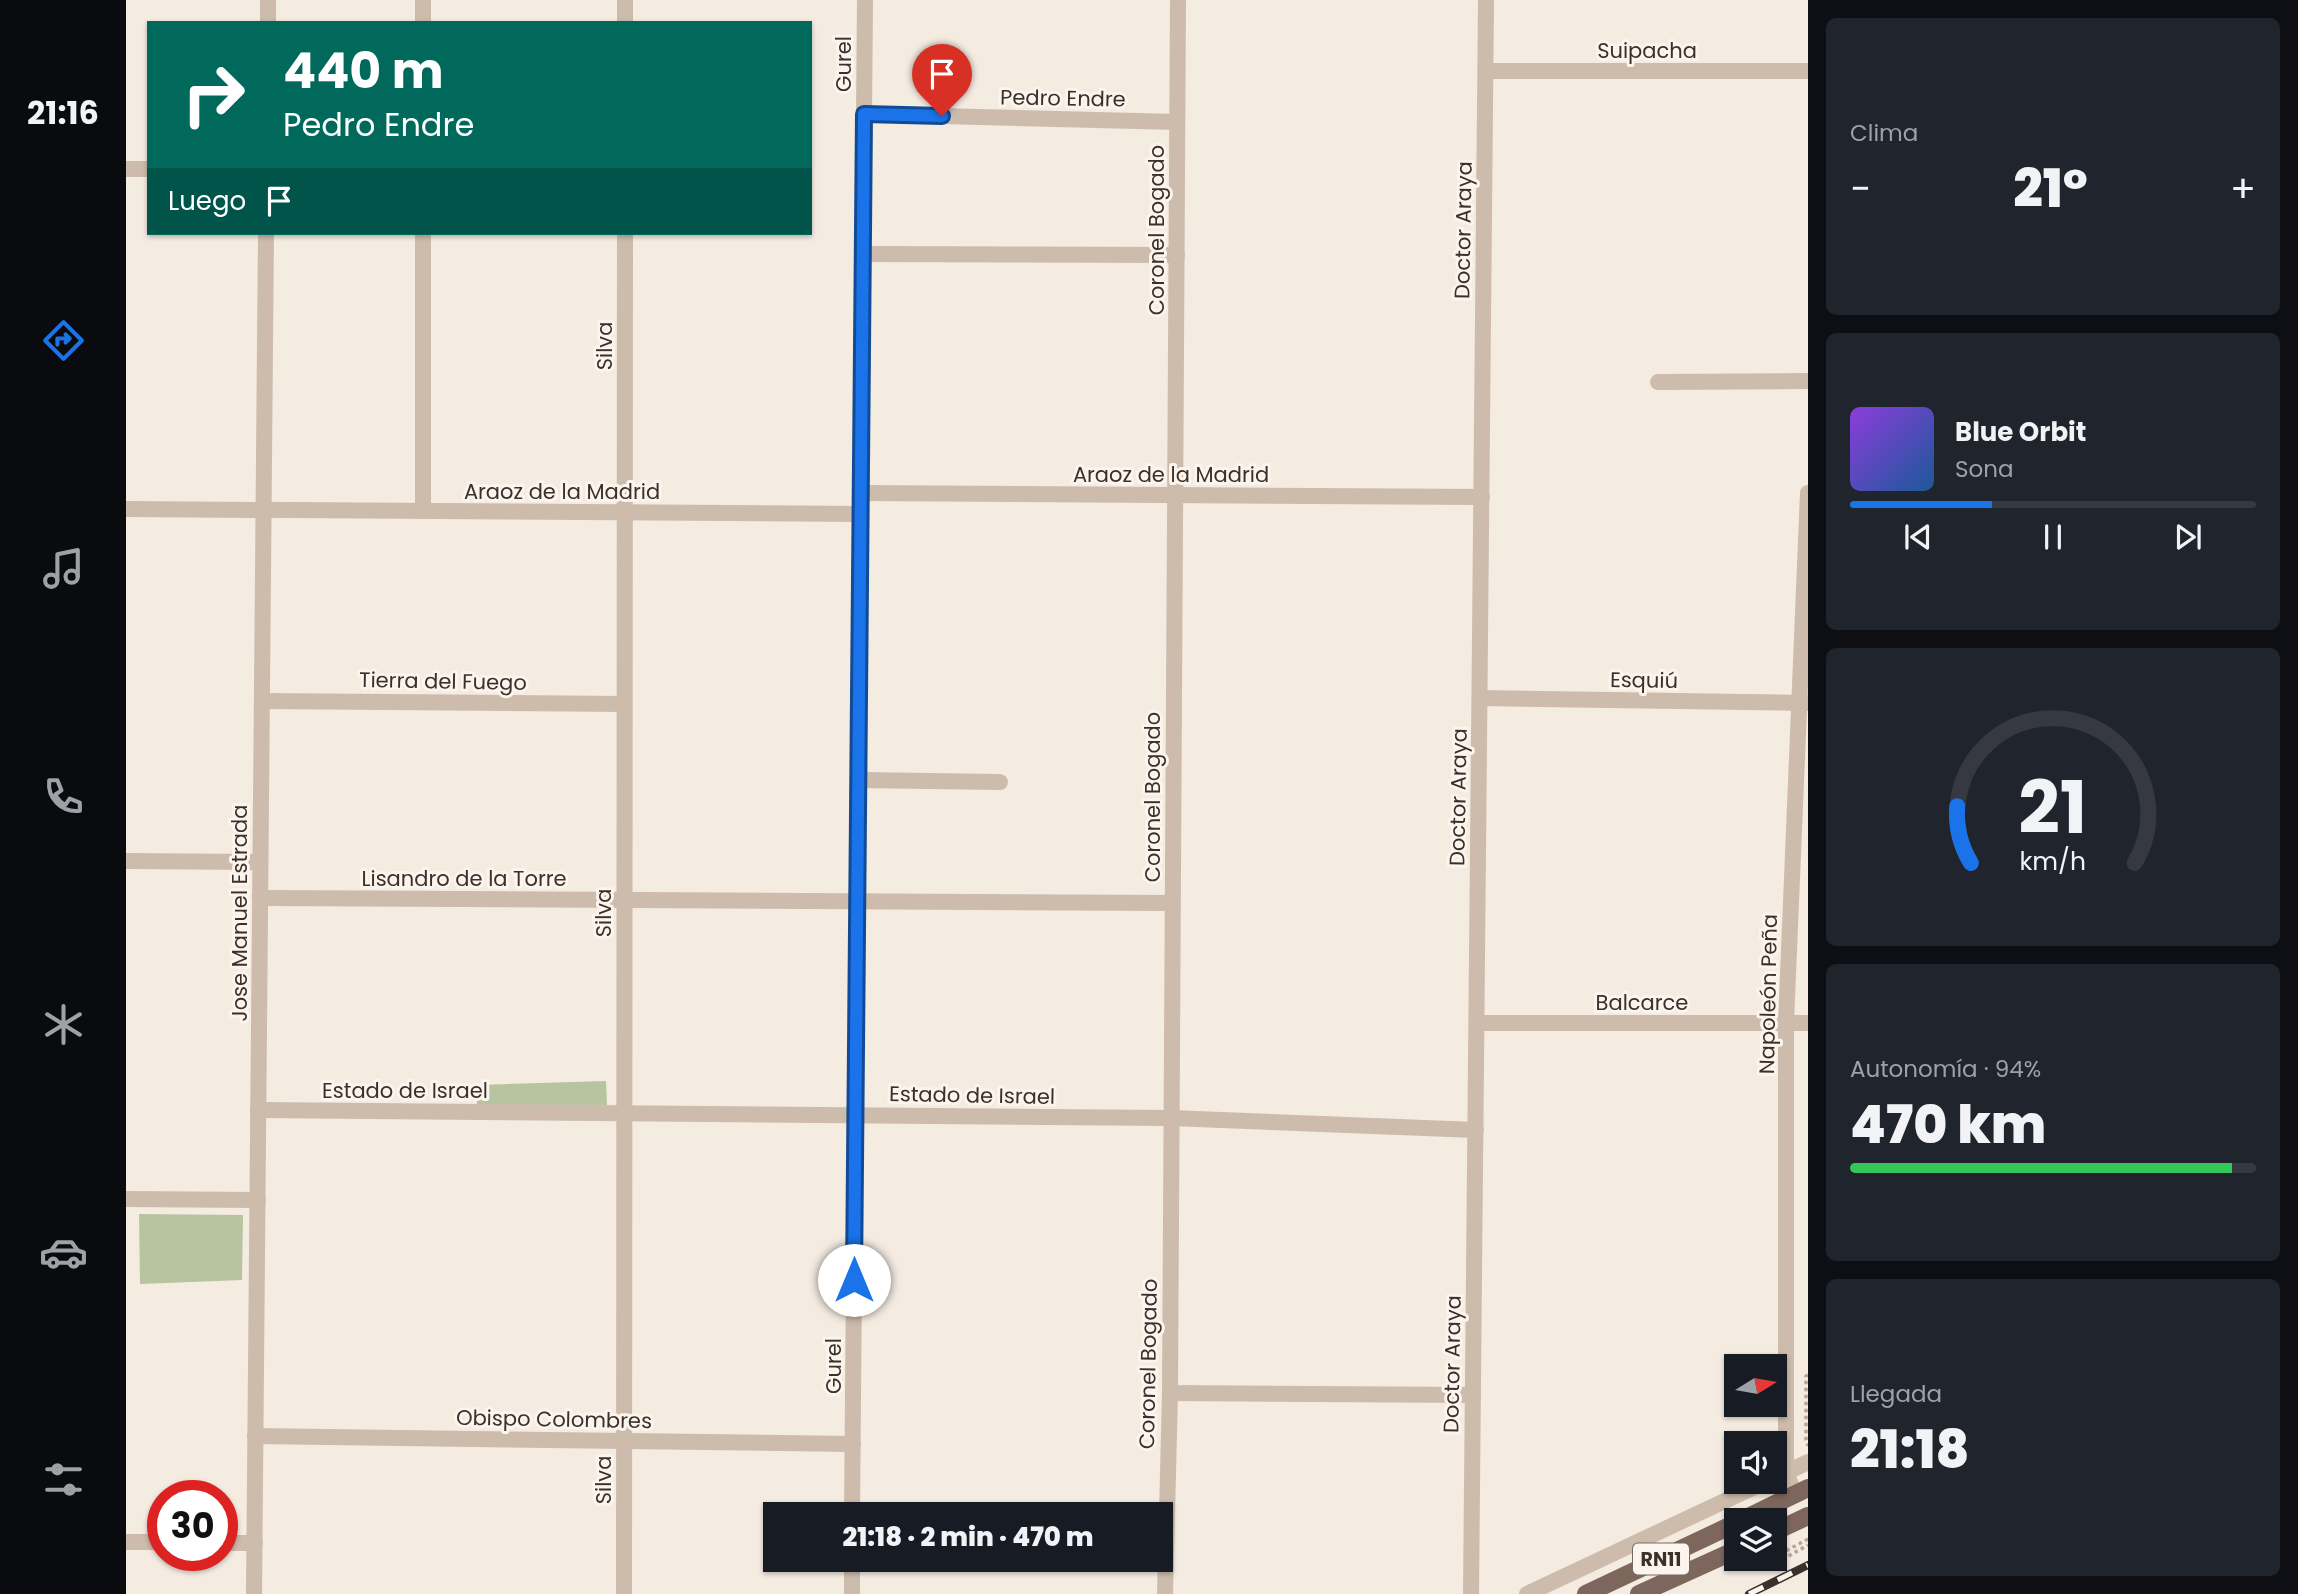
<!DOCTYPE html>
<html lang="es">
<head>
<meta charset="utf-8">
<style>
  body { margin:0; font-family:Poppins,sans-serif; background:#20242c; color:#f1f3f6; height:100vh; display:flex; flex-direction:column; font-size:26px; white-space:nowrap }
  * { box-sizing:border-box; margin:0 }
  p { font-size:23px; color:#9ea1a6 }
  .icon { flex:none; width:38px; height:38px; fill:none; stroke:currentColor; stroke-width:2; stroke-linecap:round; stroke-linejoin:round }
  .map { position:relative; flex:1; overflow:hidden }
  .drawer { display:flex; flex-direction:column; gap:18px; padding:18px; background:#0d0f14; width:490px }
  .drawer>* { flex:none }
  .banner { position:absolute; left:21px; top:21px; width:665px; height:214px; border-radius:0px; box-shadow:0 2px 5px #0004; background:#00695c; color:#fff; overflow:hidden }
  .needle { width:46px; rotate:79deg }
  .buttons { position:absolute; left:1598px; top:1354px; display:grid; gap:14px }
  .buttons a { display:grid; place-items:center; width:63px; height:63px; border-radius:0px; background:#171b24; box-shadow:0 2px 5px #0004; font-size:35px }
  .speed { position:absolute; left:21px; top:1480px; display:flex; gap:14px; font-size:35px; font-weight:700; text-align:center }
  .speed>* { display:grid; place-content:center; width:91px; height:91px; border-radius:50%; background:#171b24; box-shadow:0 2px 5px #0004; line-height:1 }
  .speed .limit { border:10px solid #d22; background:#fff; color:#111 }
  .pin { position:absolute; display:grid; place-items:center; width:60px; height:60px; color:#fff; margin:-72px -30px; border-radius:50% 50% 50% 0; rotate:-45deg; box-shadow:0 0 7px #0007 }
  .pin .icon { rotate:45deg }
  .me { position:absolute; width:77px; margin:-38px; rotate:0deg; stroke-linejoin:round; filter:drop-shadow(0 0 5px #0008) }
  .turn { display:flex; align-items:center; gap:24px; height:147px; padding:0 21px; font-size:32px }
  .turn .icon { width:91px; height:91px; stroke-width:2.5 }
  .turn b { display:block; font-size:49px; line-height:60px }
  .then { display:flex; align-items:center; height:66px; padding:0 21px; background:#0003; gap:14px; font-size:26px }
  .big { font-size:52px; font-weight:800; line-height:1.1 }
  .drawer .widget { flex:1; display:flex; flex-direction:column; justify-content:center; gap:10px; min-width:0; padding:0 24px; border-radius:10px; background:#20242c }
  .drawer .dial { align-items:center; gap:0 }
  .dial svg { height:182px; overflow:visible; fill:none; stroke:#363941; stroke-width:7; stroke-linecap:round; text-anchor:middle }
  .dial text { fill:#f1f3f6; stroke:none }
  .song { display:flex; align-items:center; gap:21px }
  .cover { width:84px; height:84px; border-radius:10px; background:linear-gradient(135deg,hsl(270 70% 55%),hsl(210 70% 35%)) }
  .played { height:7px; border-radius:4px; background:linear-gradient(90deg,#1a73e8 35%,#363941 35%) }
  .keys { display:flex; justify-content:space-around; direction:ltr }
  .heat { display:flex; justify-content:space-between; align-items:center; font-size:38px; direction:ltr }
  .charge { height:10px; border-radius:5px; background:linear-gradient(90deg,#34c759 94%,#363941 0) }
  .trip { position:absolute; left:637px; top:1502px; width:410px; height:70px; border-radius:0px; background:#171b24; box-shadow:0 2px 5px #0004; font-weight:800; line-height:70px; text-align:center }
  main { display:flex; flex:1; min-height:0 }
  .menu { display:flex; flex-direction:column; width:126px; justify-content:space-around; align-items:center; background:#090b0e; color:#9ea1a6 }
  .menu .icon { width:49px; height:49px }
  .menu .current { color:#1a73e8 }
  .menu b { font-size:32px; color:#f1f3f6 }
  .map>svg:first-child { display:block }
</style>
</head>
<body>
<main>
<nav class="menu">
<b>21:16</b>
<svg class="icon current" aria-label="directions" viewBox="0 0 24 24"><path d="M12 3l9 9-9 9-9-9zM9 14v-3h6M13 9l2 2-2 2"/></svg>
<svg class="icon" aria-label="music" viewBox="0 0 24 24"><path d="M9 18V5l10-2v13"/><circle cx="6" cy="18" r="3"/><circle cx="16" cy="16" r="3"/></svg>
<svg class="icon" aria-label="phone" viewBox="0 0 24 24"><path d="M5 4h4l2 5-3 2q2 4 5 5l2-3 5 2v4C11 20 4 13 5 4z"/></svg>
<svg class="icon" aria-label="climate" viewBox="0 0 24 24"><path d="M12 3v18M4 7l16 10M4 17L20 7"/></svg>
<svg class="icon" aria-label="car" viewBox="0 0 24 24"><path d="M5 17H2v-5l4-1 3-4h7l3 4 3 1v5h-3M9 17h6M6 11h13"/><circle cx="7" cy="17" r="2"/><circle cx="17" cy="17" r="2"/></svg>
<svg class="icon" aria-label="filters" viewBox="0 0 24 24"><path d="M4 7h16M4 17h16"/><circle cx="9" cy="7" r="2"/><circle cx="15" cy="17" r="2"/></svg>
</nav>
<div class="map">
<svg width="1682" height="1594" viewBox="0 0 1682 1594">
  <rect width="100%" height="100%" fill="#f4ebe1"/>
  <g fill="#b8c4a0">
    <path d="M480,1081L481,1105L351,1106V1085Z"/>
    <path d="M13,1214L117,1215L116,1280L14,1284Z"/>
  </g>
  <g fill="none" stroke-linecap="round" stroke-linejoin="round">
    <g stroke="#b9a596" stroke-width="3.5" stroke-dasharray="3.5 3.5" stroke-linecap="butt">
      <path d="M1682,1375L1680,1376V1440L1682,1446"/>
      <path d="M1682,1539L1658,1552L1661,1557L1682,1545"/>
    </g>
    <g stroke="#cdbbac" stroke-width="16">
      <path d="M142,23V0"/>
      <path d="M297,23V0"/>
      <path d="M499,23V0"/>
      <path d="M1360,71H1682"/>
      <path d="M738,114L1051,122"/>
      <path d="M0,169H23"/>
      <path d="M297,233V511"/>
      <path d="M736,254L1051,255"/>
      <path d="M1532,382L1682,381"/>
      <path d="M735,493L1356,497"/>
      <path d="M0,509L735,514"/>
      <path d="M1354,698L1680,703"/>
      <path d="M136,701L498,704"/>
      <path d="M733,780L874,782"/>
      <path d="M0,861L134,862"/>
      <path d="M134,898L1046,903"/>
      <path d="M1351,1023H1682"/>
      <path d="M132,1110L1045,1118L1350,1130"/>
      <path d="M0,1199L132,1200"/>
      <path d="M1044,1393L1347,1395"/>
      <path d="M129,1436L727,1444"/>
      <path d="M1653,1476L1682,1462"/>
      <path d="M1669,1494L1660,1473V1023L1682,493"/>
      <path d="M726,1514L739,0"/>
      <path d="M0,1542H37"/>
      <path d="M96,1543H129"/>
      <path d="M128,1594L140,233"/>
      <path d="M498,1594L499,233"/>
      <path d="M726,1594V1559"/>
      <path d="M1039,1594L1044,1393L1052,0"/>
      <path d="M1345,1594L1360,0"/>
      <path d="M1401,1594L1639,1482"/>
    </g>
    <g stroke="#7d675c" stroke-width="18">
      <path d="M1614,1521L1682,1488"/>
      <path d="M1648,1532L1682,1516"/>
      <path d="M1460,1594L1610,1523"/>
      <path d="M1513,1594L1610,1550"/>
    </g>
    <defs>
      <path id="rail" d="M1623,1594L1682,1565"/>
    </defs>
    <use href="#rail" stroke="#3b302b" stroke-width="8"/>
    <use href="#rail" stroke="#fbf5ee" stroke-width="5" stroke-dasharray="16" stroke-linecap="butt"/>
  </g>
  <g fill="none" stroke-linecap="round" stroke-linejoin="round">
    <defs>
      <path id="route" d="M728,1280L738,114L816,116"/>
    </defs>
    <use href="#route" stroke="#114b97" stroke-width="18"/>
    <use href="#route" stroke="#1a73e8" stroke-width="12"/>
  </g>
  <g text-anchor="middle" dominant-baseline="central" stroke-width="6" stroke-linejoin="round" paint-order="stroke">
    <rect fill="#fbf5ee" stroke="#756b66" stroke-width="2" x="1507" y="1543.5" width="56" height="31" rx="5"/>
    <g font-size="19" font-weight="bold" fill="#3b302b">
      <text x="1535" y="1559">RN11</text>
    </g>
    <g font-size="21" fill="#3b302b" stroke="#fbf5ee">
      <text x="1521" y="50">Suipacha</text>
      <text transform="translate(717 64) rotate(-90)">Gurel</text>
      <text transform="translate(937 98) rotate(1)">Pedro Endre</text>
      <text transform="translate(1030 230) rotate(-90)">Coronel Bogado</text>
      <text transform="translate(1337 230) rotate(-89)">Doctor Araya</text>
      <text transform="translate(478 346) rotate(-90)">Silva</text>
      <text x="1045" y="474">Araoz de la Madrid</text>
      <text x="436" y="491">Araoz de la Madrid</text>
      <text transform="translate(1518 680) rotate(1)">Esquiú</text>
      <text transform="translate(317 681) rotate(1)">Tierra del Fuego</text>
      <text transform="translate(1026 797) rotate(-90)">Coronel Bogado</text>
      <text transform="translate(1332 797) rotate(-89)">Doctor Araya</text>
      <text x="338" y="878">Lisandro de la Torre</text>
      <text transform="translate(113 913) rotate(-90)">Jose Manuel Estrada</text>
      <text transform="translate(477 913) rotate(-90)">Silva</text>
      <text transform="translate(1642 994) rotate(-89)">Napoleón Peña</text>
      <text x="1516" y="1002">Balcarce</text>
      <text x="279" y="1090">Estado de Israel</text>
      <text transform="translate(846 1095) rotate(1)">Estado de Israel</text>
      <text transform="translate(1022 1364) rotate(-89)">Coronel Bogado</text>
      <text transform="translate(1326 1364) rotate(-89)">Doctor Araya</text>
      <text transform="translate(707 1366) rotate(-90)">Gurel</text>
      <text transform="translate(428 1419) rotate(1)">Obispo Colombres</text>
      <text transform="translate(477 1480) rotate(-90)">Silva</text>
    </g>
  </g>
</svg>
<div class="buttons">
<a><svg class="needle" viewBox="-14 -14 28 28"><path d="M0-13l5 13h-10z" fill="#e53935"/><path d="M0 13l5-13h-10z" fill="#9ea1a6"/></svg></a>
<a><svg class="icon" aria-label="sound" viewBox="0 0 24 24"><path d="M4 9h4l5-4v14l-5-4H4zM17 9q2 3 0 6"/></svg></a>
<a><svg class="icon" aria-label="layers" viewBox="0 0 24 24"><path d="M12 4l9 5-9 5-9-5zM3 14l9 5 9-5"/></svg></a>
</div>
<div class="speed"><div class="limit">30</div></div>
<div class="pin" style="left:816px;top:116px;background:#d93025"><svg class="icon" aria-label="arrive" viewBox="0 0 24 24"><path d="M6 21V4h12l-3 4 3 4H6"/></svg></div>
<svg class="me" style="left:728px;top:1280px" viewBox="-20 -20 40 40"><circle r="19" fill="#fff"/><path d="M0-13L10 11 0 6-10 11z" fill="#1a73e8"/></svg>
<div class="trip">21:18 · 2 min · 470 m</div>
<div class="banner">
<div class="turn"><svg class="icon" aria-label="right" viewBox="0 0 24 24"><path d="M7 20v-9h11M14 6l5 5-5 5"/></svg><div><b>440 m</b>Pedro Endre</div></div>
<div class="then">Luego<svg class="icon" aria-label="arrive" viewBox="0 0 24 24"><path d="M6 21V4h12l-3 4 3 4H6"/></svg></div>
</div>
</div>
<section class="drawer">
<div class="widget"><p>Clima</p>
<div class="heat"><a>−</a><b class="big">21°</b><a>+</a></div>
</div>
<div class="widget">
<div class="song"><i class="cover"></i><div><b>Blue Orbit</b><p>Sona</p></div></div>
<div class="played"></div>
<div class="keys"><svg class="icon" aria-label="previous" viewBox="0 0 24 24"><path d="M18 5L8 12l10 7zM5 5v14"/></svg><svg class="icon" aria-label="pause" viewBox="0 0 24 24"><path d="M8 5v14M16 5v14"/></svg><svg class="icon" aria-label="next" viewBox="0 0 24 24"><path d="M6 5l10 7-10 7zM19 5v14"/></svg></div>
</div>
<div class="widget dial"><svg viewBox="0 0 100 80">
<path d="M14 69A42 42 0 1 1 86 69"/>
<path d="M14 69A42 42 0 0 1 8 44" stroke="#1a73e8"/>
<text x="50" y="56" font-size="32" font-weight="700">21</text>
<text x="50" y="72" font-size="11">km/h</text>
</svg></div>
<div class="widget"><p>Autonomía · 94%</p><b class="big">470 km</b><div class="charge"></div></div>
<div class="widget"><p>Llegada</p><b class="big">21:18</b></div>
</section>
</main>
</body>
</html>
